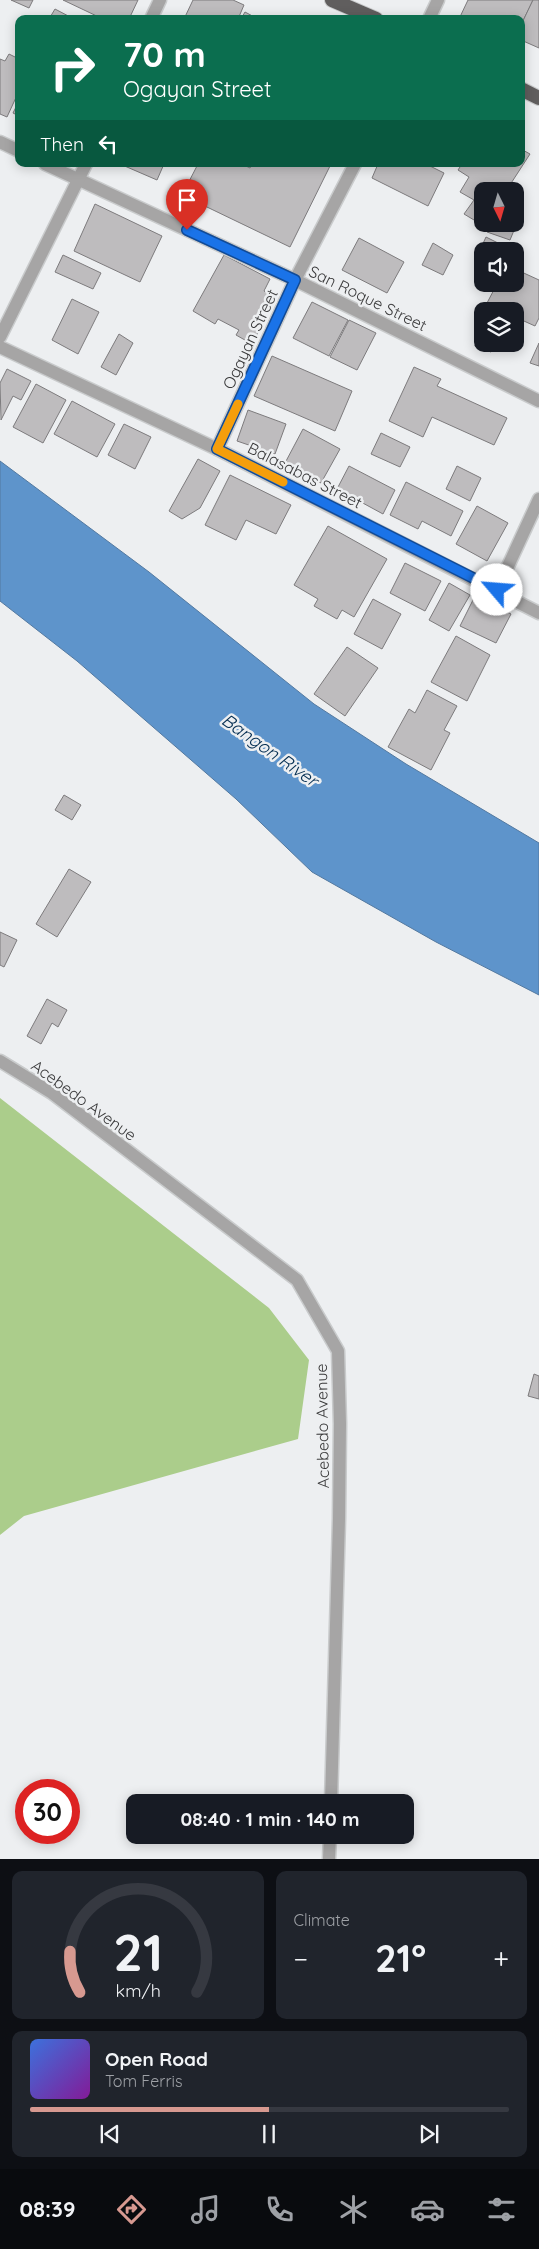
<!DOCTYPE html>
<html lang="en">
<head>
<meta charset="utf-8">
<style>
  body { margin:0; font-family:Quicksand,sans-serif; background:#20242c; color:#f1f3f6; height:100vh; display:flex; flex-direction:column; font-size:19px; white-space:nowrap }
  * { box-sizing:border-box; margin:0 }
  p { font-size:16px; color:#9ea1a6 }
  .icon { flex:none; width:28px; height:28px; fill:none; stroke:currentColor; stroke-width:2; stroke-linecap:round; stroke-linejoin:round }
  .map { position:relative; height:1859px; overflow:hidden }
  .panel { display:flex; flex-direction:column; gap:12px; padding:12px; background:#0d0f14; flex:1 }
  .panel>* { flex:none }
  .top-card { position:absolute; left:15px; top:15px; width:510px; height:152px; border-radius:10px; box-shadow:0 2px 12px #0003; background:#0b6e4f; color:#fff; overflow:hidden }
  .needle { width:32px; rotate:175deg }
  .buttons { position:absolute; left:474px; top:182px; display:grid; gap:10px }
  .buttons a { display:grid; place-items:center; width:50px; height:50px; border-radius:10px; background:#171b24; box-shadow:0 2px 12px #0003; font-size:25px }
  .speed { position:absolute; left:15px; top:1779px; display:flex; gap:10px; font-size:25px; font-weight:700; text-align:center }
  .speed>* { display:grid; place-content:center; width:65px; height:65px; border-radius:50%; background:#171b24; box-shadow:0 2px 12px #0003; line-height:1 }
  .speed .limit { border:8px solid #d22; background:#fff; color:#111 }
  .pin { position:absolute; display:grid; place-items:center; width:42px; height:42px; color:#fff; margin:-51px -21px; border-radius:50% 50% 50% 0; rotate:-45deg; box-shadow:0 0 5px #0007 }
  .pin .icon { rotate:45deg }
  .me { position:absolute; width:55px; margin:-28px; rotate:297deg; stroke-linejoin:round; filter:drop-shadow(0 0 4px #0008) }
  .turn { display:flex; align-items:center; gap:18px; height:105px; padding:0 25px; font-size:22px }
  .turn .icon { width:65px; height:65px; stroke-width:2.5 }
  .turn b { display:block; font-size:35px; line-height:42px }
  .then { display:flex; align-items:center; height:48px; padding:0 25px; background:#0003; gap:10px; font-size:19px }
  .big { font-size:38px; font-weight:800; line-height:1.1 }
  .panel .tile { flex:1; display:flex; flex-direction:column; justify-content:center; gap:8px; min-width:0; padding:0 18px; border-radius:10px; background:#20242c }
  .panel .dial { align-items:center; gap:0 }
  .dial svg { height:130px; overflow:visible; fill:none; stroke:#363941; stroke-width:7; stroke-linecap:round; text-anchor:middle }
  .dial text { fill:#f1f3f6; stroke:none }
  .song { display:flex; align-items:center; gap:15px }
  .cover { width:60px; height:60px; border-radius:8px; background:linear-gradient(135deg,hsl(220 70% 55%),hsl(290 70% 35%)) }
  .played { height:5px; border-radius:2px; background:linear-gradient(90deg,#d79990 50%,#363941 50%) }
  .keys { display:flex; justify-content:space-around; direction:ltr }
  .heat { display:flex; justify-content:space-between; align-items:center; font-size:28px; direction:ltr }
  .panel .tiles { flex:1; display:grid; gap:12px; grid-template-columns:1fr 1fr }
  .tile:last-child { grid-column:span 2 }
  .trip { position:absolute; left:126px; top:1794px; width:288px; height:50px; border-radius:10px; background:#171b24; box-shadow:0 2px 12px #0003; font-weight:800; line-height:50px; text-align:center }
  .tab-bar { display:flex; height:80px; justify-content:space-around; align-items:center; background:#090b0e; color:#9ea1a6 }
  .tab-bar .icon { width:35px; height:35px }
  .tab-bar .on { color:#d79990 }
  .tab-bar b { font-size:22px; color:#f1f3f6 }
  .map>svg:first-child { display:block }
</style>
</head>
<body>
<div class="map">
<svg width="539" height="1859" viewBox="0 0 539 1859">
  <rect width="100%" height="100%" fill="#edeff1"/>
  <path fill="#abcd8b" d="M0,1098L269,1308L309,1360L298,1439L24,1516L0,1535Z"/>
  <path fill="#5e94cb" stroke="#5379a0" d="M0,461L149,572L314,704L406,764L539,843V995L436,942L312,872L236,799L77,661L0,601Z"/>
  <g fill="#bebcbe" stroke="#7d7b7d">
    <path d="M11,0H33L29,8Z"/>
    <path d="M63,0H138L129,19H103Z"/>
    <path d="M193,0H233L244,5L238,19H184Z"/>
    <path d="M468,0H533L521,25V19H459Z"/>
    <path d="M533,0H539V48L521,40V25Z"/>
    <path d="M55,9L74,19H49Z"/>
    <path d="M245,12L258,19H241Z"/>
    <path d="M9,54L19,59V91L7,117L0,114V59L5,61Z"/>
    <path d="M19,101V116L13,113Z"/>
    <path d="M521,149L530,154L506,191H482V224H486L484,226L464,214L474,200L460,192L469,177L458,170L462,164H521Z"/>
    <path d="M120,164H164L157,180Z"/>
    <path d="M198,164H242L250,168L252,164H325L330,166L290,247L182,195Z"/>
    <path d="M378,164H426L444,173L428,206L372,178Z"/>
    <path d="M95,204L162,236L140,282L74,251Z"/>
    <path d="M517,223L510,240L487,232L491,224Z"/>
    <path d="M486,237L504,246L502,251H482V265L475,261Z"/>
    <path d="M359,238L404,262L387,293L342,270Z"/>
    <path d="M433,243L453,255L443,275L422,265Z"/>
    <path d="M63,255L101,273L93,289L55,272Z"/>
    <path d="M224,255L270,279L264,291L270,295L256,319L263,323L252,344L236,335L239,330L218,319L215,324L193,311Z"/>
    <path d="M515,269L539,280V318L535,326L515,317V311H504L487,303L497,284H515Z"/>
    <path d="M72,299L99,312L78,354L52,340Z"/>
    <path d="M312,302L348,320L329,356L293,338Z"/>
    <path d="M349,320L376,333L357,370L330,357Z"/>
    <path d="M482,326V344H493L491,352L475,346Z"/>
    <path d="M119,334L133,343L116,375L101,367Z"/>
    <path d="M539,343V366L530,363Z"/>
    <path d="M272,356L352,391L335,431L254,396Z"/>
    <path d="M414,367L441,379L437,386L507,418L494,445L432,417L423,437L389,421Z"/>
    <path d="M7,369L31,381L21,400L13,396L1,420L0,383Z"/>
    <path d="M36,384L66,400L43,443L13,427Z"/>
    <path d="M72,401L115,424L97,457L54,434Z"/>
    <path d="M248,410L286,424L275,454L237,441Z"/>
    <path d="M124,424L151,437L135,469L108,455Z"/>
    <path d="M303,429L340,449L321,483L285,463Z"/>
    <path d="M381,433L410,447L400,467L371,454Z"/>
    <path d="M198,459L220,471L200,508L182,519L169,511Z"/>
    <path d="M349,466L395,490L383,514L337,489Z"/>
    <path d="M457,466L481,478L470,501L446,489Z"/>
    <path d="M230,475L291,505L276,534L246,520L236,540L205,525Z"/>
    <path d="M406,482L463,511L451,536L422,521L418,529L390,515Z"/>
    <path d="M477,506L508,523L487,561L456,544Z"/>
    <path d="M328,526L387,559L354,617L342,610L337,619L314,606L318,599L294,585Z"/>
    <path d="M405,563L441,581L425,611L390,593Z"/>
    <path d="M449,583L470,595L449,631L429,620Z"/>
    <path d="M475,596L511,614L496,643L460,626Z"/>
    <path d="M373,599L401,614L382,649L354,634Z"/>
    <path d="M456,636L490,655L467,701L431,682Z"/>
    <path d="M347,647L378,668L345,716L314,694Z"/>
    <path d="M427,690L457,706L444,730L450,733L431,770L388,747L409,709L415,713Z"/>
    <path d="M64,795L81,805L72,820L55,810Z"/>
    <path d="M69,869L91,882L57,937L36,924Z"/>
    <path d="M0,932L17,940L4,967L0,965Z"/>
    <path d="M47,999L67,1010L58,1027L52,1023L41,1044L27,1036Z"/>
    <path d="M534,1374L539,1376V1399L528,1396Z"/>
  </g>
  <g fill="none" stroke-linecap="round" stroke-linejoin="round">
    <defs>
      <g id="minor">
        <path d="M151,19L160,0"/>
        <path d="M429,19L438,0"/>
        <path d="M0,142L19,151"/>
        <path d="M45,164L295,280L539,401"/>
        <path d="M0,337L86,164"/>
        <path d="M0,347L217,449L539,613"/>
        <path d="M217,449L295,280L355,164"/>
        <path d="M497,590L539,499"/>
      </g>
      <g id="tertiary">
        <path d="M0,1061L52,1093L297,1280L338,1351L340,1424L339,1519L331,1802"/>
        <path d="M329,1859L330,1835"/>
      </g>
      <g id="trunk">
        <path d="M332,0L376,19"/>
        <path d="M521,89L539,98"/>
      </g>
    </defs>
    <use href="#minor" stroke="#c9cbcc" stroke-width="15"/>
    <use href="#tertiary" stroke="#c9cbcc" stroke-width="15"/>
    <use href="#trunk" stroke="#c9cbcc" stroke-width="16"/>
    <use href="#minor" stroke="#a6a5a5" stroke-width="12"/>
    <use href="#tertiary" stroke="#a6a5a5" stroke-width="12"/>
    <use href="#trunk" stroke="#605e5e" stroke-width="14"/>
  </g>
  <g fill="none" stroke-linecap="round" stroke-linejoin="round">
    <defs>
      <path id="route" d="M187,230L295,280L217,449L497,590"/>
    </defs>
    <use href="#route" stroke="#114b97" stroke-width="12"/>
    <use href="#route" stroke="#1a73e8" stroke-width="9"/>
    <path stroke="#f59e0b" stroke-width="9" d="M238,404L217,449L283,482"/>
  </g>
  <g text-anchor="middle" dominant-baseline="central" stroke-width="5" stroke-linejoin="round" paint-order="stroke">
    <g font-size="16" fill="#39393a" stroke="#edeff1">
      <text transform="translate(368 298) rotate(26)">San Roque Street</text>
      <text transform="translate(250 339) rotate(-65)">Ogayan Street</text>
      <text transform="translate(305 475) rotate(27)">Balasabas Street</text>
      <text transform="translate(84 1100) rotate(36)">Acebedo Avenue</text>
      <text transform="translate(322 1426) rotate(-91)">Acebedo Avenue</text>
    </g>
    <g font-size="18" font-style="italic" fill="#042e52" stroke="#edeff1">
      <text transform="translate(270 750) rotate(35)">Bangon River</text>
    </g>
  </g>
</svg>
<div class="buttons">
<a><svg class="needle" viewBox="-14 -14 28 28"><path d="M0-13l5 13h-10z" fill="#e53935"/><path d="M0 13l5-13h-10z" fill="#9ea1a6"/></svg></a>
<a><svg class="icon" aria-label="sound" viewBox="0 0 24 24"><path d="M4 9h4l5-4v14l-5-4H4zM17 9q2 3 0 6"/></svg></a>
<a><svg class="icon" aria-label="layers" viewBox="0 0 24 24"><path d="M12 4l9 5-9 5-9-5zM3 14l9 5 9-5"/></svg></a>
</div>
<div class="speed"><div class="limit">30</div></div>
<div class="pin" style="left:187px;top:230px;background:#d93025"><svg class="icon" aria-label="arrive" viewBox="0 0 24 24"><path d="M6 21V4h12l-3 4 3 4H6"/></svg></div>
<svg class="me" style="left:497px;top:590px" viewBox="-20 -20 40 40"><circle r="19" fill="#fff"/><path d="M0-13L10 11 0 6-10 11z" fill="#1a73e8"/></svg>
<div class="trip">08:40 · 1 min · 140 m</div>
<div class="top-card">
<div class="turn"><svg class="icon" aria-label="right" viewBox="0 0 24 24"><path d="M7 20v-9h11M14 6l5 5-5 5"/></svg><div><b>70 m</b>Ogayan Street</div></div>
<div class="then">Then<svg class="icon" aria-label="left" viewBox="0 0 24 24"><path d="M17 20v-9H6M10 6l-5 5 5 5"/></svg></div>
</div>
</div>
<section class="panel">
<div class="tiles">
<div class="tile dial"><svg viewBox="0 0 100 80">
<path d="M14 69A42 42 0 1 1 86 69"/>
<path d="M14 69A42 42 0 0 1 8 44" stroke="#d79990"/>
<text x="50" y="56" font-size="32" font-weight="700">21</text>
<text x="50" y="72" font-size="11">km/h</text>
</svg></div>
<div class="tile"><p>Climate</p>
<div class="heat"><a>−</a><b class="big">21°</b><a>+</a></div>
</div>
<div class="tile">
<div class="song"><i class="cover"></i><div><b>Open Road</b><p>Tom Ferris</p></div></div>
<div class="played"></div>
<div class="keys"><svg class="icon" aria-label="previous" viewBox="0 0 24 24"><path d="M18 5L8 12l10 7zM5 5v14"/></svg><svg class="icon" aria-label="pause" viewBox="0 0 24 24"><path d="M8 5v14M16 5v14"/></svg><svg class="icon" aria-label="next" viewBox="0 0 24 24"><path d="M6 5l10 7-10 7zM19 5v14"/></svg></div>
</div>
</div>
</section>
<nav class="tab-bar">
<b>08:39</b>
<svg class="icon on" aria-label="directions" viewBox="0 0 24 24"><path d="M12 3l9 9-9 9-9-9zM9 14v-3h6M13 9l2 2-2 2"/></svg>
<svg class="icon" aria-label="music" viewBox="0 0 24 24"><path d="M9 18V5l10-2v13"/><circle cx="6" cy="18" r="3"/><circle cx="16" cy="16" r="3"/></svg>
<svg class="icon" aria-label="phone" viewBox="0 0 24 24"><path d="M5 4h4l2 5-3 2q2 4 5 5l2-3 5 2v4C11 20 4 13 5 4z"/></svg>
<svg class="icon" aria-label="climate" viewBox="0 0 24 24"><path d="M12 3v18M4 7l16 10M4 17L20 7"/></svg>
<svg class="icon" aria-label="car" viewBox="0 0 24 24"><path d="M5 17H2v-5l4-1 3-4h7l3 4 3 1v5h-3M9 17h6M6 11h13"/><circle cx="7" cy="17" r="2"/><circle cx="17" cy="17" r="2"/></svg>
<svg class="icon" aria-label="filters" viewBox="0 0 24 24"><path d="M4 7h16M4 17h16"/><circle cx="9" cy="7" r="2"/><circle cx="15" cy="17" r="2"/></svg>
</nav>
</body>
</html>
